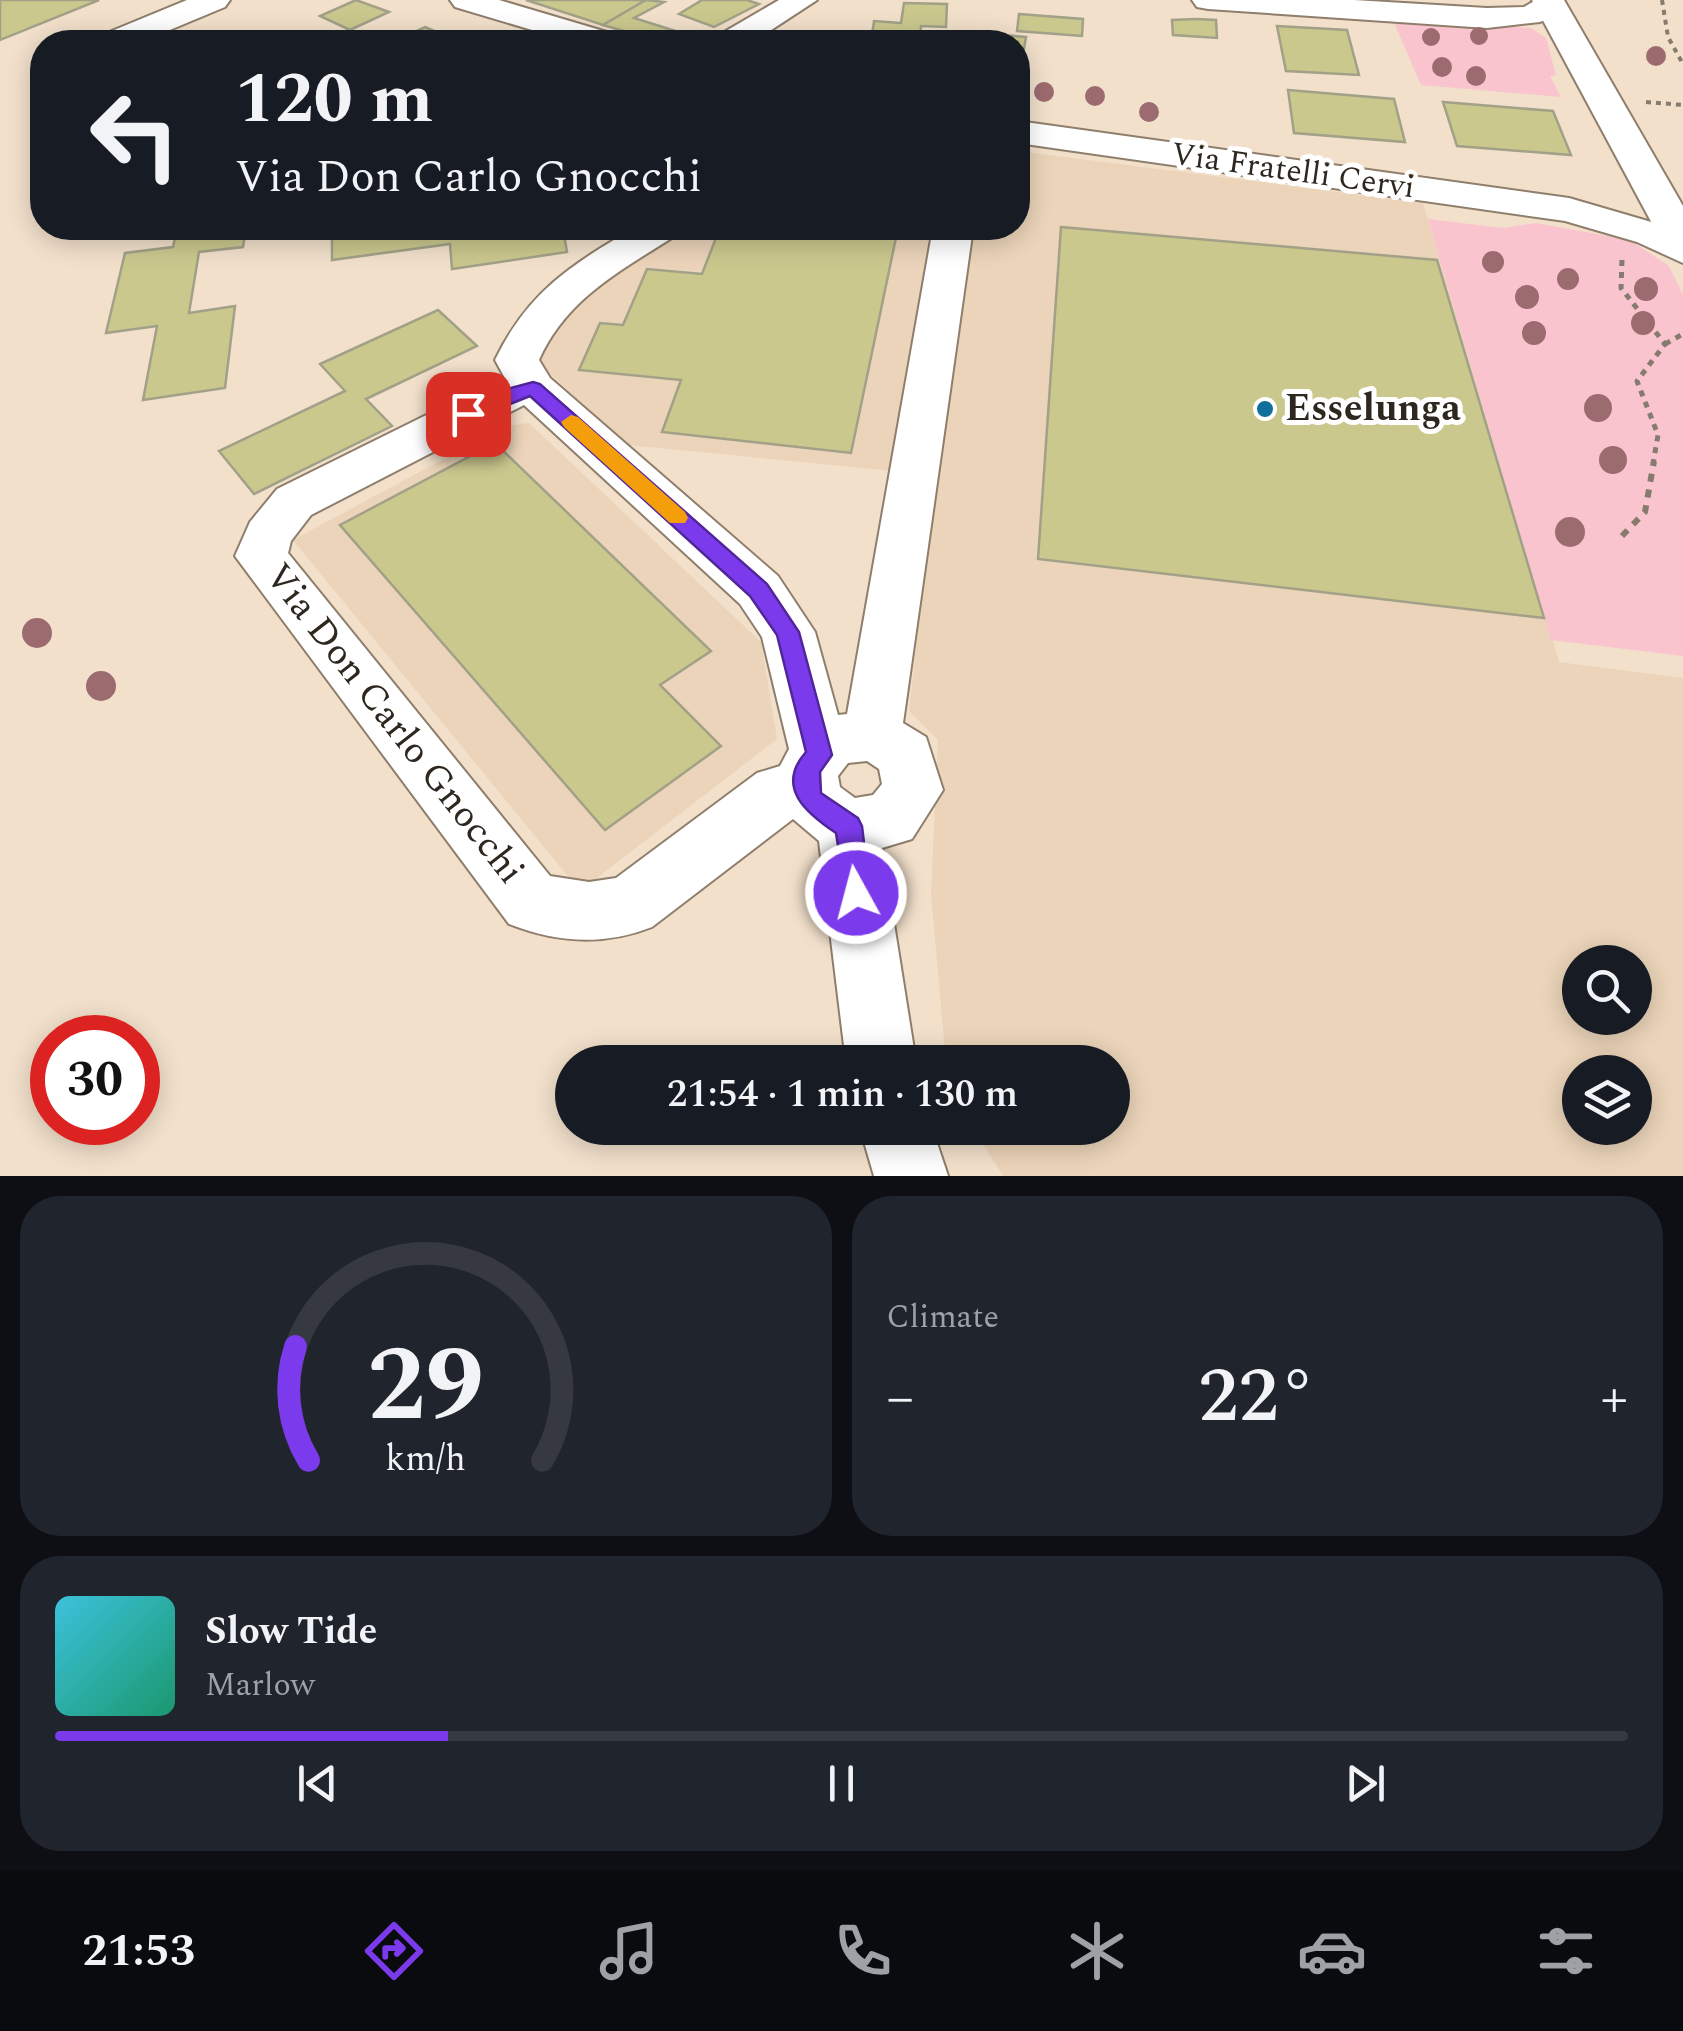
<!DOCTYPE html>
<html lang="en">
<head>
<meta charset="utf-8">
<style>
  body { margin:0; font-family:Spectral,serif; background:#20242c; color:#f1f3f6; height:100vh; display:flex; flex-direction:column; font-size:38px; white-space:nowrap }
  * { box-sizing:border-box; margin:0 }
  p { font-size:32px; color:#9ea1a6 }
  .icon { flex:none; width:55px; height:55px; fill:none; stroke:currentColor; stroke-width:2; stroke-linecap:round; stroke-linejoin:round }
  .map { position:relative; height:1176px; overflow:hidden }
  .details { display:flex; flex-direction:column; gap:20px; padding:20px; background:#0d0f14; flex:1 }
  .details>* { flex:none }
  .guide { position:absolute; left:30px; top:30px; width:1000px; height:210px; border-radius:40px; box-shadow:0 5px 25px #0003; background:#171b24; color:#f1f3f6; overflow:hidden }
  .tools { position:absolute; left:1562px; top:945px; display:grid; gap:20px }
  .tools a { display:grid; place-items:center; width:90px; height:90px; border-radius:50%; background:#171b24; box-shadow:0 5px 25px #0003; font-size:50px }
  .speed { position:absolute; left:30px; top:1015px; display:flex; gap:20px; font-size:50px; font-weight:700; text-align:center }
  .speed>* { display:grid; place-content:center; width:130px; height:130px; border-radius:50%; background:#171b24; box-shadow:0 5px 25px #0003; line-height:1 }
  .speed .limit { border:15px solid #d22; background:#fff; color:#111 }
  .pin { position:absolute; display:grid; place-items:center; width:85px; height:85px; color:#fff; margin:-42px; border-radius:20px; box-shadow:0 5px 15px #0006 }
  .me { position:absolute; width:110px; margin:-55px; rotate:353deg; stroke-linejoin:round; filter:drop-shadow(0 0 8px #0008) }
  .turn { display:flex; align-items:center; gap:35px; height:210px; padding:0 40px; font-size:45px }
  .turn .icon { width:130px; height:130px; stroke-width:2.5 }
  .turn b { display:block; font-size:70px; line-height:85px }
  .big { font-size:75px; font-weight:600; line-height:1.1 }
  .details .card { flex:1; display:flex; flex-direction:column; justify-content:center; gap:15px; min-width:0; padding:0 35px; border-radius:40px; background:#20242c }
  .details .dial { align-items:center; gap:0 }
  .dial svg { height:260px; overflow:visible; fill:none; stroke:#363941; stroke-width:7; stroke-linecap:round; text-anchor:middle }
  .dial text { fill:#f1f3f6; stroke:none }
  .song { display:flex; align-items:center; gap:30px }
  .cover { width:120px; height:120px; border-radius:15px; background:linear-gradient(135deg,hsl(190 70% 55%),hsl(160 70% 35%)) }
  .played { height:10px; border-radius:5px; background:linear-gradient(90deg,#7c3aed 25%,#363941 25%) }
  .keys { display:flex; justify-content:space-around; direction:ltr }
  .heat { display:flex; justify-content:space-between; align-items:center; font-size:55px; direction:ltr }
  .details .tiles { flex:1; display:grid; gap:20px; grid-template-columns:1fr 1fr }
  .card:last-child { grid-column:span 2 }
  .trip { position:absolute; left:555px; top:1045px; width:575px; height:100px; border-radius:50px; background:#171b24; box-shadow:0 5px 25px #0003; font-weight:600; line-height:100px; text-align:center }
  .tab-bar { display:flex; height:160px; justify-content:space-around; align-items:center; background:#090b0e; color:#9ea1a6 }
  .tab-bar .icon { width:70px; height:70px }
  .tab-bar .on { color:#7c3aed }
  .tab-bar b { font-size:45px; color:#f1f3f6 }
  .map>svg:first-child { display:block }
</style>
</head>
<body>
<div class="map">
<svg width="1683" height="1176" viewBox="0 0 1683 1176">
  <rect width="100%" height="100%" fill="#f2e0cb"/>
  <g fill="#ebd4b9" fill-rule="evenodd">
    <path d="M1018,151L1423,203L1559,662L1683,678V1176H1003L973,1128H1112V1062H946L931,894L938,740L909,711L963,228H1018ZM1580,962H1635V1018H1580ZM1580,1072H1635V1128H1580Z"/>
    <path d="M684,228H937L894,471L627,445L540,364L546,331L565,307Z"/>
    <path d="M529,423L761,642L777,739L580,891L293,540L505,426Z"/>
  </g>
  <g fill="#f9c4ce">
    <path d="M1392,18L1531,28L1546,38L1556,75L1550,76L1561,97L1421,85Z"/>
    <path d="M1428,219L1502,228L1536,223L1630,240L1669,266L1683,295V656L1551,640Z"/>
  </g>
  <g fill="#cbc88e" stroke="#a2a188" stroke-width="2.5">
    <path d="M0,0H99L0,40Z"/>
    <path d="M356,0L389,12L350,30L320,16Z"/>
    <path d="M526,0H646L603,25Z"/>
    <path d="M646,0L664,2L634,18L704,40L661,42L603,25Z"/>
    <path d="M702,0H747L759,4L714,27L679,14Z"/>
    <path d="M904,3L947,4L946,27L921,26L920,42H871L874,21L901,23Z"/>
    <path d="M1019,14L1083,19L1082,36L1017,31Z"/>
    <path d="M1196,19L1216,20L1217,38L1173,35L1172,20Z"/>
    <path d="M1277,26L1347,30L1359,75L1286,71Z"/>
    <path d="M425,27L446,36L433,42H371L394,32L404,37Z"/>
    <path d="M979,33L1026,37L1022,61H1018V42H977Z"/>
    <path d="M1288,90L1394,99L1405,142L1294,133Z"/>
    <path d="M1443,102L1553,111L1571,155L1457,146Z"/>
    <path d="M1061,227L1437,260L1544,618L1038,559Z"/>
    <path d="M177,228H246L243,247L199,252L189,313L235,306L225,388L143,400L157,326L106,333L125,253L173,247Z"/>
    <path d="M332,228H450L451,235L500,228H563L567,252L452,269L450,244L332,260Z"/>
    <path d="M763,228H898L851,453L662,432L681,380L579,370L600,323L623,325L647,269L702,274L719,230L761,234Z"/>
    <path d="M438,310L477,346L366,399L392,426L254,494L219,451L345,391L320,364Z"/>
    <path d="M495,443L711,651L660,685L721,746L605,830L340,525Z"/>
  </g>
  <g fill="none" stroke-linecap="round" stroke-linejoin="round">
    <defs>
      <g id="minor">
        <path d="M187,0H230L225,7L141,42H98L102,35Z"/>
        <path d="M450,0H499L617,35L621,42H572L455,7Z"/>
        <path d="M779,0H817L753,42H715L719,35Z"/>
        <path d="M1192,0H1354L1487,8L1524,7L1536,0H1563L1566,4L1555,16L1540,22L1487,28L1208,9L1197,7Z"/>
        <path d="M1018,121L1569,198L1665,226L1683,235V263L1637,242L1565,221L1018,143Z"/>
        <path d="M634,228H681L675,236C620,271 566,299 539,360L550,378L778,576L815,632L838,715L847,714L933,228H973L903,723L926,737L943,790L912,839L882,848L916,1062H846L819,841L793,819L652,927C604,946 557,943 509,924L235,556L250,522L277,489L487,385L506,380L495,360C528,292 571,265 634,228ZM524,405L740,604L762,637L789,749L780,766L757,773L616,878L589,882L550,876L288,553L291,541L311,515ZM867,761L879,769L882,784L873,795L855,798L840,787L838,776L848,763Z"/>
        <path d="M860,1128H932L948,1176H874Z"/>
      </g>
      <path id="major" d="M1532,0H1564L1683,206V255L1668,251L1662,242Z"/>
    </defs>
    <use href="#minor" stroke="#8e7e6b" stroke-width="4"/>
    <use href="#major" stroke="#8e7e6b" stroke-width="4"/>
    <g stroke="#867b6d" stroke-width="4" stroke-dasharray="5 5" stroke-linecap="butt">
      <path d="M1662,0L1668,37L1683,64"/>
      <path d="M1646,102L1683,105"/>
    </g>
    <g stroke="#867b6d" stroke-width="5" stroke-dasharray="6 6" stroke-linecap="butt">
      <path d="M1622,260L1621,288L1665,344L1637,381L1658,435L1653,464"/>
      <path d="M1665,344L1683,334"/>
    </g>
    <path stroke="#867b6d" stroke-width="6" stroke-dasharray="8 8" stroke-linecap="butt" d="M1622,536L1645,512L1654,461"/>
    <use href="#minor" fill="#fff" fill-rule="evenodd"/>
    <use href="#major" fill="#fff" fill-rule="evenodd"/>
  </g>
  <g fill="#9c6b70">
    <circle cx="1479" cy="36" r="9"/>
    <circle cx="1431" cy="37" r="9"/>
    <circle cx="1656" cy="56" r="10"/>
    <circle cx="1442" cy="67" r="10"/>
    <circle cx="1476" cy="76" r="10"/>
    <circle cx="1044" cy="92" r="10"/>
    <circle cx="1095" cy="96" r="10"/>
    <circle cx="1149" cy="112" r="10"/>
    <circle cx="1493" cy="262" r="11"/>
    <circle cx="1568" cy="279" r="11"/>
    <circle cx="1646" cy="289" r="12"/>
    <circle cx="1527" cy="297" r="12"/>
    <circle cx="1643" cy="323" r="12"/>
    <circle cx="1534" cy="333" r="12"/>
    <circle cx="1598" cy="408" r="14"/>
    <circle cx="1613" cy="460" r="14"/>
    <circle cx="1570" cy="532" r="15"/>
    <circle cx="37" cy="633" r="15"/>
    <circle cx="101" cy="686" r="15"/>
  </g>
  <path fill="#7c3aed" stroke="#51269a" stroke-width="2.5" d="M533,382L540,384L767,584L799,632L832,755L820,772L821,793L858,818L862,826L870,893L866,902L856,906L847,902L836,833C806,813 775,787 806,752L777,635L750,596L530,396L468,421L458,414L496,392Z"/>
  <path fill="#f59e0b" d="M571,415L578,417L685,512L688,518L685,523H670L564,427L561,422Z"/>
  <circle fill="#126f9d" stroke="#fff" stroke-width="4" cx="1265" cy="409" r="10"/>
  <g text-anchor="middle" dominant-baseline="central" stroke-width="10" stroke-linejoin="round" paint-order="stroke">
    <g font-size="32" fill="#2d271f" stroke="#fff">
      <text transform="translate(1293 171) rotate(8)">Via Fratelli Cervi</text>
    </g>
    <g font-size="38" font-weight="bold" fill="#2d271f" stroke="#fff" text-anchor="start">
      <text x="1285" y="409">Esselunga</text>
    </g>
    <g font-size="38" fill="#2d271f" stroke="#fff">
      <text transform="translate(394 724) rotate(52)">Via Don Carlo Gnocchi</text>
    </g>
  </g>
</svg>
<div class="tools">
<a><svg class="icon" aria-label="search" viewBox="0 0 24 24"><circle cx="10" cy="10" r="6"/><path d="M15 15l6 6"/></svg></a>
<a><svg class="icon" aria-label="layers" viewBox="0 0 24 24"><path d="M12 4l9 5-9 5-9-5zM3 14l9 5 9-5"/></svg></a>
</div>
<div class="speed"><div class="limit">30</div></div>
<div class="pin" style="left:468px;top:414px;background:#d93025"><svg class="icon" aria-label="arrive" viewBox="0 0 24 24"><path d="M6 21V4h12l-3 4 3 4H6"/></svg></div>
<svg class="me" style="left:856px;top:893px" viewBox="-20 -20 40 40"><circle r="17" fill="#7c3aed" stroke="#fff" stroke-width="3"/><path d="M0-11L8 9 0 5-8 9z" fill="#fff"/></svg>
<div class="trip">21:54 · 1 min · 130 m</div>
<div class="guide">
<div class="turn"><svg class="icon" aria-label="left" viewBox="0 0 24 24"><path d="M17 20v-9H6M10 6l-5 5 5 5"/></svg><div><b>120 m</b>Via Don Carlo Gnocchi</div></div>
</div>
</div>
<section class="details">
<div class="tiles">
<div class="card dial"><svg viewBox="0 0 100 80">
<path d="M14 69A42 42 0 1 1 86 69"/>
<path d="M14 69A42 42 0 0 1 10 34" stroke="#7c3aed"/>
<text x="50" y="56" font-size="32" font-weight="700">29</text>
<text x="50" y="72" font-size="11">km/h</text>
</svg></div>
<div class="card"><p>Climate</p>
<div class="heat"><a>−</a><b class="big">22°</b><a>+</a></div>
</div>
<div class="card">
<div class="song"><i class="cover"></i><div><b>Slow Tide</b><p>Marlow</p></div></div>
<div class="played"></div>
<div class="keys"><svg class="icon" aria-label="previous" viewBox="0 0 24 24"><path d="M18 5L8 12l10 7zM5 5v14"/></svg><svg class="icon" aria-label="pause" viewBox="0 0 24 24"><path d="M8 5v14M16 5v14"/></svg><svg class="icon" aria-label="next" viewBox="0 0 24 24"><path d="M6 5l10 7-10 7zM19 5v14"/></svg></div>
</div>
</div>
</section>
<nav class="tab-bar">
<b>21:53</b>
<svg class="icon on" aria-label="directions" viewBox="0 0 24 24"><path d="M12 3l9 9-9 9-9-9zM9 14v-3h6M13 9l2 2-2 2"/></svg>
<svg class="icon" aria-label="music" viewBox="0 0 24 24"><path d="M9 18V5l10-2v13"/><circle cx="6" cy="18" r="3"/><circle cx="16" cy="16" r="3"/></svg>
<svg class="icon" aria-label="phone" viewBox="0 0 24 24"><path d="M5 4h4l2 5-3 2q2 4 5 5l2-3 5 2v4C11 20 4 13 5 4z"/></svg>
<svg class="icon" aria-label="climate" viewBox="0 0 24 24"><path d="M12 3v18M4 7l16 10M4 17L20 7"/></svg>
<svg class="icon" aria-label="car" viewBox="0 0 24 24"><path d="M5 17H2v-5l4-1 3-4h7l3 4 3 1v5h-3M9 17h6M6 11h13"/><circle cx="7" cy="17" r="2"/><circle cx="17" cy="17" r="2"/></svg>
<svg class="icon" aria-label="filters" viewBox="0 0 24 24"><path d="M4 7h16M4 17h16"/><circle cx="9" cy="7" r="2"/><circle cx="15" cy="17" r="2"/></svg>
</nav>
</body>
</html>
